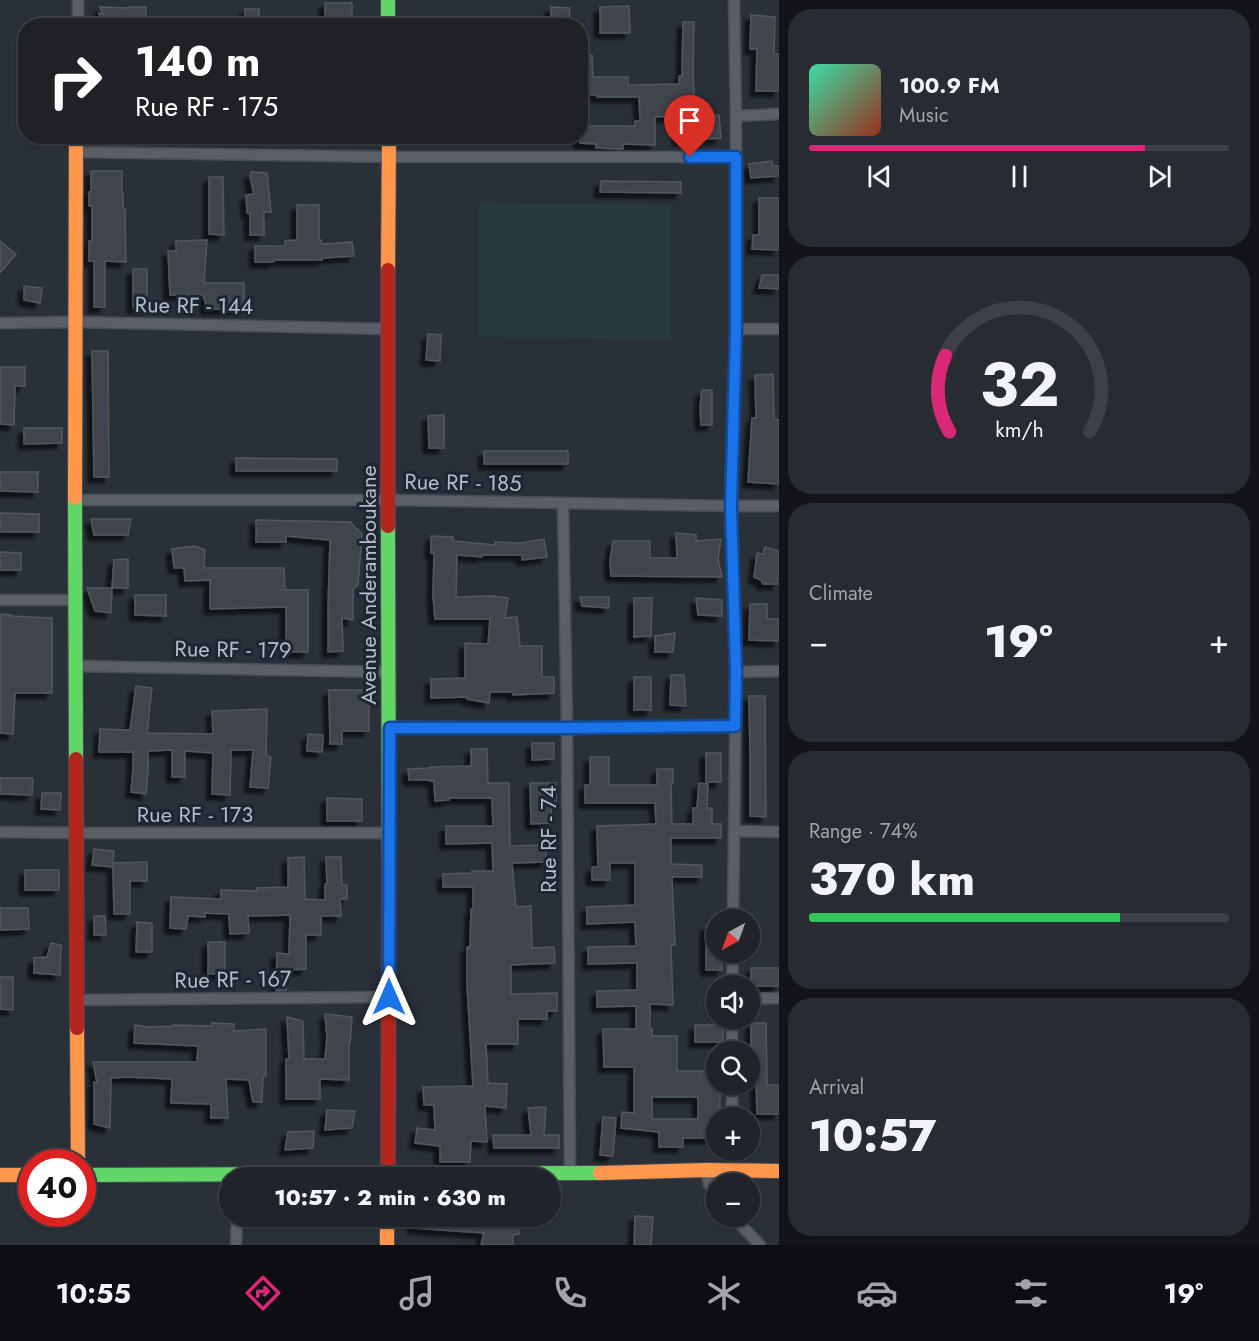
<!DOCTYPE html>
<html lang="en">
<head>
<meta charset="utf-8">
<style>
  body { margin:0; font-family:Jost,sans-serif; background:#282c32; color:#f1f3f6; height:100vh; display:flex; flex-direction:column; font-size:22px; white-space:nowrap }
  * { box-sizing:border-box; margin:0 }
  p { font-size:20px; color:#a2a4a8 }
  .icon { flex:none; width:33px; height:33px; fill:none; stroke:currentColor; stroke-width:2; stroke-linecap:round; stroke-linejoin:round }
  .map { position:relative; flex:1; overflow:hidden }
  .sheet { display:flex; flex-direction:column; gap:9px; padding:9px; background:#121417; width:480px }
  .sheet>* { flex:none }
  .guide { position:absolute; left:18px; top:18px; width:570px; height:126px; border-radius:24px; box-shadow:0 2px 4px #0004,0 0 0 2px #3d4147; background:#202124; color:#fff; overflow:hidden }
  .needle { width:39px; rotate:221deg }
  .tools { position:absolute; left:706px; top:909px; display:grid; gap:12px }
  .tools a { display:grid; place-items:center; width:54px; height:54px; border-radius:50%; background:#20242a; box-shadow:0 2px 4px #0004,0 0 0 2px #3d4147; font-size:30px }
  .speed { position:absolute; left:18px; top:1149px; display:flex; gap:12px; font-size:30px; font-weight:700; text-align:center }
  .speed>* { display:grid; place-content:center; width:78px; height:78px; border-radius:50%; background:#20242a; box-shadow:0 2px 4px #0004,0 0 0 2px #3d4147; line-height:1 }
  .speed .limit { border:9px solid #d22; background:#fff; color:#111 }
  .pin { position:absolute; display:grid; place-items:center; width:51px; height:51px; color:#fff; margin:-62px -26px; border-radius:50% 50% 50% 0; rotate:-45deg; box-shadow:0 0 6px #0007 }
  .pin .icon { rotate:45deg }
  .me { position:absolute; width:66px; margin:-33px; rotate:0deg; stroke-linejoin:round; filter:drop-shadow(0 0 4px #0008) }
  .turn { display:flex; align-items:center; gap:21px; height:126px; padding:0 18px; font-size:27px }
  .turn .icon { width:78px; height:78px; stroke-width:2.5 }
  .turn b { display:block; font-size:42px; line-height:51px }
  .big { font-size:45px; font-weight:800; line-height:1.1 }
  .sheet .card { flex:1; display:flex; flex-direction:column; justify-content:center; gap:9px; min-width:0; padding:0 21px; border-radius:24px; background:#282c32 }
  .sheet .dial { align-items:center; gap:0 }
  .dial svg { height:156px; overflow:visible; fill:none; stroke:#3d4147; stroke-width:7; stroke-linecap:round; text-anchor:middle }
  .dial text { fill:#f1f3f6; stroke:none }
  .song { display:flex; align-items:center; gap:18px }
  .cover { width:72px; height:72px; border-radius:9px; background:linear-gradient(135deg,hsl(160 70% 55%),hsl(10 70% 35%)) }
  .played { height:6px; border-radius:3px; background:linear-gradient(90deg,#db2777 80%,#3d4147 80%) }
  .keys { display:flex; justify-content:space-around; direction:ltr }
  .heat { display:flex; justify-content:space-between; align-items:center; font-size:33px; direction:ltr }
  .charge { height:9px; border-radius:4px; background:linear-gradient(90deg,#34c759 74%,#3d4147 0) }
  .trip { position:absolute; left:219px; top:1167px; width:342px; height:60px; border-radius:30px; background:#20242a; box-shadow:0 2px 4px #0004,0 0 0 2px #3d4147; font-weight:800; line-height:60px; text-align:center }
  .dock { display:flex; height:96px; justify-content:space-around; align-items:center; background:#0d0e11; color:#a2a4a8 }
  .dock .icon { width:42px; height:42px }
  .dock .active { color:#db2777 }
  .dock b { font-size:27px; color:#f1f3f6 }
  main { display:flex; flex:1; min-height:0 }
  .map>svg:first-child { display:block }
</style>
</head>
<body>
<main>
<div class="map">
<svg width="779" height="1245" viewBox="0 0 779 1245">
  <defs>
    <filter id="shadow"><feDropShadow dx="-5.5" dy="5.5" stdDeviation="1.5" flood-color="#0009"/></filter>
  </defs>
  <rect width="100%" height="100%" fill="#2a3038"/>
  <path fill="#273a3e" d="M479,203L670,205V339L479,337Z"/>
  <g fill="#3f444c" stroke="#52575f" stroke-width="1.5" fill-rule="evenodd" filter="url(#shadow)">
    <rect x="325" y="3" width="27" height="23"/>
    <path d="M629,6L630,33H600V7Z"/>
    <path d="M100,7L129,8V7H146V26H102L99,13L103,14Z"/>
    <path d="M551,7L570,8L569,21L551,20Z"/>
    <rect x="245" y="9" width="14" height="17"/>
    <path d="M751,15L775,17L774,54H779V91H756L757,49H750Z"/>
    <path d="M683,22H694L693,75L696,117L719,115L721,138L696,140H678V116L655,117V145L623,144V149L596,148V144L580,143V126H635V121H640L639,97H597V95H580V56L592,55L593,77H628V85L679,84V76H682Z"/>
    <path d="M772,161L773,166H779V176L751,178L749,164Z"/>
    <path d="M91,171H122V193H123V209H125L126,262L105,261V307H94V261H89V241H92V206H89V192H91Z"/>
    <path d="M251,172L267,173L271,212H264V235H250V213H247L246,195L254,194L250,177Z"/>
    <path d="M209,177H223L224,235L209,234Z"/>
    <path d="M601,181L681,182V193L600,192Z"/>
    <path d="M759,198H779V250L752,249L753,235H759Z"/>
    <path d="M297,205H319V240H321L322,244L352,242L354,256L322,258V260H274V262H255V246H285V241L297,240Z"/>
    <path d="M207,240L204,283H244V309H207L203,295H170L168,251H176V241Z"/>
    <path d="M0,241L16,254L0,273Z"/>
    <rect x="133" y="269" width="14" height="39"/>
    <path d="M762,275H779V289L759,288Z"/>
    <path d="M24,286L42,288L40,303L24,300Z"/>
    <path d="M428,334L441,335L440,361L426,360Z"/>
    <path d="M92,351H108L109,477H94Z"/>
    <path d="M0,367H25V386H15L14,425L0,424Z"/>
    <path d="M773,374L774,419L779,420V484L748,482L752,418H756L755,375Z"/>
    <path d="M702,390H712V425H701L700,407Z"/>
    <path d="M444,415V448H429L428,416Z"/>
    <path d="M24,428H62V443L24,444Z"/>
    <rect x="484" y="451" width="84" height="13"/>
    <path d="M236,458L337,459V471H236Z"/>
    <path d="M0,472H38V492L0,491Z"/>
    <path d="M0,513L39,514V532H0Z"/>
    <path d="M91,519H131L128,535H94Z"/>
    <path d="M256,520L350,522L362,534L358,585L353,589V620L342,618L343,651L328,652V610L330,540L286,536V542H256Z"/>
    <path d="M676,533L696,535V541L721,539L718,559L722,577L611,576L610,561L613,541H650V558H677Z"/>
    <path d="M431,536L453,537V541L495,545V542L520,543L544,539L547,557L522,560V555H482V557L457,555L456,597L491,596L508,598L505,618L517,617L520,646H542V677H554V693L513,695V692H490L489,703L467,699V697L431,698V679L465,678V643L488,644L490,619H435L433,597L434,553H431Z"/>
    <path d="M195,546L205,550L204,568H284L285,590H308V652H286V607L210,609V580L185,581L184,568H174L172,549Z"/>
    <path d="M765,547L779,551V579H777L778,584H763L761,580L754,577L757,553L763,554Z"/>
    <path d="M0,552L21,553V570H0Z"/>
    <path d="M128,559V588H112L114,560Z"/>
    <path d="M87,588H112L111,613L95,611Z"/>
    <path d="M135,595H166V616L135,615Z"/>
    <path d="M580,597H609V608L582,606Z"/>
    <path d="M634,598H652L651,636L634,637Z"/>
    <path d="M696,598L722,600V616L698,615Z"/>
    <path d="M750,604H767V619H779V641L749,640Z"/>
    <path d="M0,614L11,615V616L52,618V693H15L13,734L0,733Z"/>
    <path d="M675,633L673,652H655V636Z"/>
    <path d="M671,675H684L686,706L670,705Z"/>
    <rect x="634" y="677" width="17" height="33"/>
    <path d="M136,686L152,688L147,733L213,734L212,711L267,709L266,756L271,757L268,788L250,787L253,750H231L230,795L212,794L213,753L185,751V777H172V750L148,751V772L146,794L131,792L133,768V752H99L100,729L130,730Z"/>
    <path d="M329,690H369V731H342V744H330Z"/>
    <path d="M749,696H765L766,817L750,816V752Z"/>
    <path d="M308,734L323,735L322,752L307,751Z"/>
    <path d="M532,743H554V759L532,760Z"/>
    <path d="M471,749H487L488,783H509L510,846L546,845V862L512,863L516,907L531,906L532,948L554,947L555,963L511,965V994L557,993V1011H547V1019H518V1044H486L488,1083L507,1084L506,1108L485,1106L487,1142L471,1141L470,1162H440V1146L415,1143L417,1128L435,1130L434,1105H424L423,1087L473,1086L467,984V947H470L471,909H473V887H443V874L472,873V871H493L492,843L446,844V826H493L492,798H449V800L435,801L434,781H430V780H409L408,769L430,768V767L471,766Z"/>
    <rect x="706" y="753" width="15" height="29"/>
    <path d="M590,757H609V785H657V769H673V783H671L672,824H693V808H697L699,783L708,784L707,808H712V824H721V838H671V864L702,865V877H672L675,945H671L673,1005L650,1004V1029H652V1036H677V1071H717V1084H720V1118H717V1138H683V1147H659V1132L621,1128L622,1112L634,1113V1067H604L603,1029H636V1006L597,1007V991L637,990V963L588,964V947L636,946L635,922L587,924V907L635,905V863H610V880H592V867H598L597,826L656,824L655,803H585V785H590ZM652,1097H698V1119H652Z"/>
    <path d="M0,778H33L32,795L0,794Z"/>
    <path d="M530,783H556V808H551L552,823L531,824Z"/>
    <path d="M42,793H61L60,810L41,809Z"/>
    <path d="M327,798L362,799V821H327Z"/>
    <path d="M94,849L114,851L113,863L147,862V881H130V914H114L113,864V867L92,865Z"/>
    <path d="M304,857L305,899L325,900V884H327L326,857H341L342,885H347V899H340L341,916H321V935H306V969L287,970L286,990L276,991L277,953L289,954L290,915L248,916L249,933L230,934L229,914L205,913V917L188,916L186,929L170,928L171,897L221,899V890L257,891V888L288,887V858Z"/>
    <rect x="25" y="870" width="34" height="20"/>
    <path d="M0,908H28L29,929L1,930Z"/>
    <path d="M94,916H105L106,935H94Z"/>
    <path d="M137,922L152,923V952H136Z"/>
    <path d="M706,925H717V952H722V970H706Z"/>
    <rect x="208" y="942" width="17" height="32"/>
    <path d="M51,943L61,945L60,975L34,973V958L47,957Z"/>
    <rect x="751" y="968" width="28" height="18"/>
    <path d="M0,977H13V1010L0,1009Z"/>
    <path d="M325,1014L352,1017L350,1044H349V1080L320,1079V1099H286V1059H289L287,1017L303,1021L304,1059H325L327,1037Z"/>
    <path d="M212,1023L234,1024V1031L266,1029V1076H263L262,1102H253L249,1080L226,1079L228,1118H211V1104L171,1103L172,1079L127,1077L111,1078L110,1128L94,1124V1082L97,1083L93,1062H197L198,1046L134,1043L135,1025L150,1027L173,1026V1025L211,1026Z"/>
    <path d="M751,1023H766L767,1081V1085H779V1114H757L756,1079H751Z"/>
    <rect x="695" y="1025" width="28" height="17"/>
    <path d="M546,1107L544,1135H559V1148H494L493,1135H531L528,1108Z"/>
    <path d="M327,1110L355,1111L352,1128L325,1130Z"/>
    <path d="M603,1117L616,1118L613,1156L600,1155Z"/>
    <path d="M314,1131L313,1148L285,1150L288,1132Z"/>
    <path d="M413,1216L474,1218V1216H517L519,1234L513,1235V1245H481L484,1233L413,1228Z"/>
    <path d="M635,1216L653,1217L651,1245H634Z"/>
  </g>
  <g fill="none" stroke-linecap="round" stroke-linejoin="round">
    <defs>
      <g id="street">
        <path d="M78,26V0"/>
        <path d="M736,116L779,114"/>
        <path d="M76,152L390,157H736"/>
        <path d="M0,323L76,322L387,329"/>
        <path d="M736,329H779"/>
        <path d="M75,500H389L731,506H779"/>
        <path d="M563,503L567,728L570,1174"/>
        <path d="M0,600H76"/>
        <path d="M75,666L390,672"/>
        <path d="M736,672L779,671"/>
        <path d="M390,727L567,728L735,726"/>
        <path d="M735,831L779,832"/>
        <path d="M0,832L76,833H390"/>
        <path d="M733,920L736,672L731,506L736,329V116L734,0"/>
        <path d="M732,986L733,952"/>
        <path d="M750,999L779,998"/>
        <path d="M77,1000L389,997"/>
        <path d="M732,1018V1052"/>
        <path d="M732,1084V1118"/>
        <path d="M732,1150V1170"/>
        <path d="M706,1170L709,1184L717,1199"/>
        <path d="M732,1216L760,1245"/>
        <path d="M236,1245L237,1216"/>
      </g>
      <g id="fast">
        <path d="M388,0V26"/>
        <path d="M75,498L76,759"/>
        <path d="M388,526L389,867"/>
        <path d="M82,1175L600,1173"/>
      </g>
      <g id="slow">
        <path d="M388,270L389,136"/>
        <path d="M75,498L76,136"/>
        <path d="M77,1028L78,1162"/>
        <path d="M600,1173L706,1170L779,1171"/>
        <path d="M0,1175H32"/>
        <path d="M387,1216V1245"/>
      </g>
      <g id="jam">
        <path d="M388,270V526"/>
        <path d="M76,759L77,1028"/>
        <path d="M388,1178L389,867"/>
      </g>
    </defs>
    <use href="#street" stroke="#484c55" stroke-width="13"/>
    <use href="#fast" stroke="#484c55" stroke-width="16"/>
    <use href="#slow" stroke="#484c55" stroke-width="16"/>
    <use href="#jam" stroke="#484c55" stroke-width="16"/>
    <use href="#street" stroke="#5a5e66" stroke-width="10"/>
    <use href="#fast" stroke="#63d668" stroke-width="14"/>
    <use href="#slow" stroke="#ff974d" stroke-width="14"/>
    <use href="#jam" stroke="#b3261e" stroke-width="14"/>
  </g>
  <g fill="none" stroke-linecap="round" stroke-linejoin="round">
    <defs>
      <path id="route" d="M389,997L390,728H567L735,726L736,672L731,506L736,329V157H690"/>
    </defs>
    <use href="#route" stroke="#114b97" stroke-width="15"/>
    <use href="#route" stroke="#1a73e8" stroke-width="10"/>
  </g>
  <g text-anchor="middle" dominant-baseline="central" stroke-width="6" stroke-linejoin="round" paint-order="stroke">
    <g font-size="22" fill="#b4bcc9" stroke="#1d2633">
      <text transform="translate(194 305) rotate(1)">Rue RF - 144</text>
      <text transform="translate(463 482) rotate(1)">Rue RF - 185</text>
      <text transform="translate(368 585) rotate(-90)">Avenue Anderamboukane</text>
      <text transform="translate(233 649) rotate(1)">Rue RF - 179</text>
      <text x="195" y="814">Rue RF - 173</text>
      <text transform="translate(548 839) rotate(-90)">Rue RF - 74</text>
      <text transform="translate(233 979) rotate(-1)">Rue RF - 167</text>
    </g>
  </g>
</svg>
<div class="tools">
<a><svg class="needle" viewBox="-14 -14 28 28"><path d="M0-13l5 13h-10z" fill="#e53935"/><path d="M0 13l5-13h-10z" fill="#a2a4a8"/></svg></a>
<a><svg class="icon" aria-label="sound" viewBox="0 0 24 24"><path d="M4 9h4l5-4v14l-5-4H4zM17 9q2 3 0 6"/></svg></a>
<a><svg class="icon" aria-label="search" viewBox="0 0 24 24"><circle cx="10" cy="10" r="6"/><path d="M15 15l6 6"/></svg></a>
<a>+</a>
<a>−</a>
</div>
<div class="speed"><div class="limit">40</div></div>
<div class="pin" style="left:690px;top:157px;background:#d93025"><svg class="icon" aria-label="arrive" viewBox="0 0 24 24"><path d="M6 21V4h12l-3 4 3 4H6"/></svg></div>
<svg class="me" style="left:389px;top:997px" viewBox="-20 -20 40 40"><path d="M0-17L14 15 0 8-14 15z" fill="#1a73e8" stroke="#fff" stroke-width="4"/></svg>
<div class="trip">10:57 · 2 min · 630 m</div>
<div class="guide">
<div class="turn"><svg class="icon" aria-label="right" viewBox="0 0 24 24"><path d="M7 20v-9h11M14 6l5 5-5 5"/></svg><div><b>140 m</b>Rue RF - 175</div></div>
</div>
</div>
<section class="sheet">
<div class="card">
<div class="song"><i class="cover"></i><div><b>100.9 FM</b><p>Music</p></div></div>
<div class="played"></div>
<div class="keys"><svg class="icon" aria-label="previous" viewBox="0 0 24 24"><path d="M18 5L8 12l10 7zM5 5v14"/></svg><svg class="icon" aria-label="pause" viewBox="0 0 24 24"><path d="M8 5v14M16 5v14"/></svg><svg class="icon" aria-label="next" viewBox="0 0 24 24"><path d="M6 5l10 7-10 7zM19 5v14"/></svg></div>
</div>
<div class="card dial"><svg viewBox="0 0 100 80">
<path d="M14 69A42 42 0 1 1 86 69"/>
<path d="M14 69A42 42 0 0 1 12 30" stroke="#db2777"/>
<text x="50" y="56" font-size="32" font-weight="700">32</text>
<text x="50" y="72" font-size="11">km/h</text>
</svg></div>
<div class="card"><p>Climate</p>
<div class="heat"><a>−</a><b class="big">19°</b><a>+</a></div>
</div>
<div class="card"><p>Range · 74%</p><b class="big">370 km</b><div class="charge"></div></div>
<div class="card"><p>Arrival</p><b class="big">10:57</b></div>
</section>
</main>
<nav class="dock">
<b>10:55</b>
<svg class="icon active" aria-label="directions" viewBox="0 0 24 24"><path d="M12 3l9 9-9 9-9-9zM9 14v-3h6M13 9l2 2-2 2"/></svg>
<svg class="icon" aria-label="music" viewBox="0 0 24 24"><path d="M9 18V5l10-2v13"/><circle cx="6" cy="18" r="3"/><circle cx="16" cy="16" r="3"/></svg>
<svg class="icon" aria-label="phone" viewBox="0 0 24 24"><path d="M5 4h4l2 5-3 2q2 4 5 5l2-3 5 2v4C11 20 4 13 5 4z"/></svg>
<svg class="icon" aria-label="climate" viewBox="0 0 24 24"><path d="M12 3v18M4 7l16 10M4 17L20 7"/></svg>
<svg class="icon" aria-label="car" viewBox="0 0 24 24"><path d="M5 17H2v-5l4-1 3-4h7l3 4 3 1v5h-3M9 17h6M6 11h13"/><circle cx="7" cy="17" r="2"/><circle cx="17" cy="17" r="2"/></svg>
<svg class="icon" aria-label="filters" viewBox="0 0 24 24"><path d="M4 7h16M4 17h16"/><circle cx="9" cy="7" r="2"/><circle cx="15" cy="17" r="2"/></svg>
<b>19°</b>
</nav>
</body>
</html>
